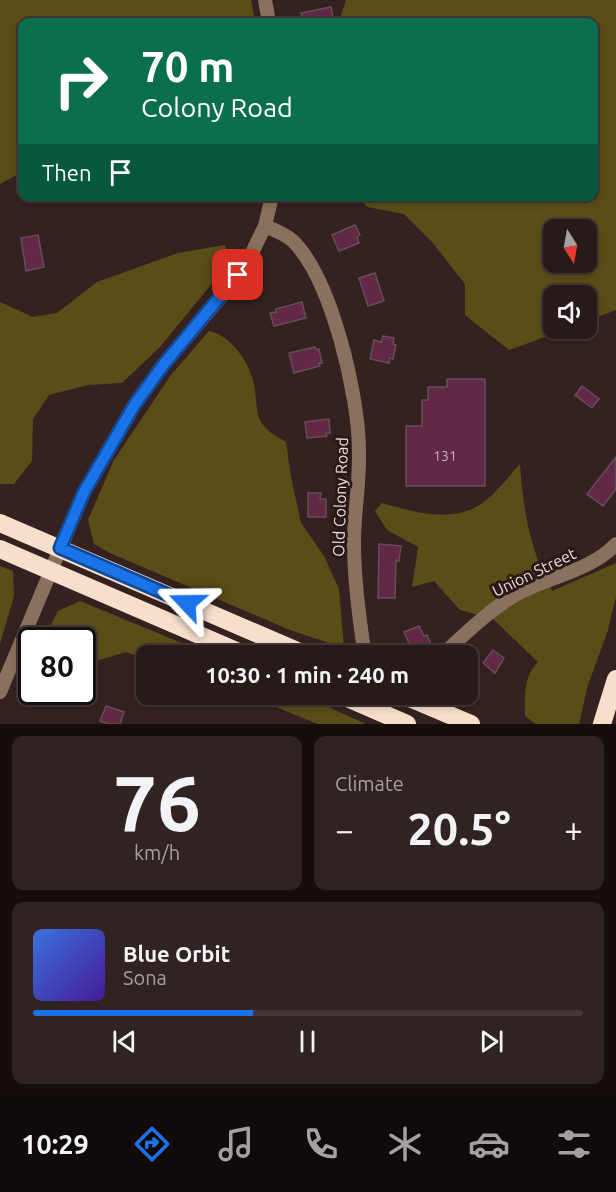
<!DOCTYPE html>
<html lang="en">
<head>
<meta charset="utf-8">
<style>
  body { margin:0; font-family:Ubuntu,sans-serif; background:#302321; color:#f1f3f6; height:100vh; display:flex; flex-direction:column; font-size:22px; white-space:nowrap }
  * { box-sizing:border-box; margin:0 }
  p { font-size:20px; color:#a5a1a2 }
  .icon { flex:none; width:33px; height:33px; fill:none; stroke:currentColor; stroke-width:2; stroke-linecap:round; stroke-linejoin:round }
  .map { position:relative; height:724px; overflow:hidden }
  .side { display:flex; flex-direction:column; gap:12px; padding:12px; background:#160e0d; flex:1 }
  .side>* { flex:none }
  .top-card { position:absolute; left:18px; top:18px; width:580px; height:183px; border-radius:12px; box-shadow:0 3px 9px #0003,0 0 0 2px #443837; background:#0b6e4f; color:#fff; overflow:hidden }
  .needle { width:39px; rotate:169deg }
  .controls { position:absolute; left:543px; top:219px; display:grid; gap:12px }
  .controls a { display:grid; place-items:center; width:54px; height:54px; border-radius:12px; background:#281a18; box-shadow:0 3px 9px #0003,0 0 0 2px #443837; font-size:30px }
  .speed { position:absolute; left:18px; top:627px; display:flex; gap:12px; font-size:30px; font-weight:700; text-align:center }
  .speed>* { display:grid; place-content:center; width:78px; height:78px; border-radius:50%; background:#281a18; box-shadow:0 3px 9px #0003,0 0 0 2px #443837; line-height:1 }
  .speed .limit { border:3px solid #111; border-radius:9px; background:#fff; color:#111 }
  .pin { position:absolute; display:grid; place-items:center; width:51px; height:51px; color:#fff; margin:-26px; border-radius:12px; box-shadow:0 3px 9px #0006 }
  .me { position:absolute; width:66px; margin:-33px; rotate:293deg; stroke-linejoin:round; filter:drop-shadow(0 0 4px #0008) }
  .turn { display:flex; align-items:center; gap:21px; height:126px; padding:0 24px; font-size:27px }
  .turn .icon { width:78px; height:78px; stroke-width:2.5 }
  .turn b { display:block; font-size:42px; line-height:51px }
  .then { display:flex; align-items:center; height:57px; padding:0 24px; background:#0003; gap:12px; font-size:22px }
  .big { font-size:45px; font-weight:700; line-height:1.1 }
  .side .widget { flex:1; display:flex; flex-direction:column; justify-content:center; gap:9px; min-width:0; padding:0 21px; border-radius:12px; background:#302321 }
  .side .dial { align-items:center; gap:0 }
  .dial b { font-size:78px; line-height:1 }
  .song { display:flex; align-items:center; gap:18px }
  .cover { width:72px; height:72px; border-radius:9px; background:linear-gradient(135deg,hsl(220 70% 55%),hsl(260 70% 35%)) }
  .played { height:6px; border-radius:3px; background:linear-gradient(90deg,#1a73e8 40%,#443837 40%) }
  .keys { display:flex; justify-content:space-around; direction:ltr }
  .heat { display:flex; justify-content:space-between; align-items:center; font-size:33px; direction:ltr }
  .side .tiles { flex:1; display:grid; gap:12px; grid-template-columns:1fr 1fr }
  .widget:last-child { grid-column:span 2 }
  .trip { position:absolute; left:136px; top:645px; width:342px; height:60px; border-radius:12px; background:#281a18; box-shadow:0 3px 9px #0003,0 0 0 2px #443837; font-weight:700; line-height:60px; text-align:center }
  .dock { display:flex; height:96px; justify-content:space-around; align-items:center; background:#100a0a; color:#a5a1a2 }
  .dock .icon { width:42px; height:42px }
  .dock .active { color:#1a73e8 }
  .dock b { font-size:27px; color:#f1f3f6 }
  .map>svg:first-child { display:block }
</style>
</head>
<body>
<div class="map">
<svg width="616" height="724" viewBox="0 0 616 724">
  <rect width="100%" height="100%" fill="#352220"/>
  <g fill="#5b4d17" fill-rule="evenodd">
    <path d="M0,0H251L255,22H22V172L0,184Z"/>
    <path d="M346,0H616V310L587,321L586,296H554V328L567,329L509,350L465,315V284L432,242L404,214L367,207L360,197L594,196V22H339ZM554,230H586V262H554Z"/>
    <path d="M225,245L232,259L160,347L122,383L88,385L49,395L33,419L32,461L14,484H0V302L33,317L57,313L97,282L178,253Z"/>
    <path d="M209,331C232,336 250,363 254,385C257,396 255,412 261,422C268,432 275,436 286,442L291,477L301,523L324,556L339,589L344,648L290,630L110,553L94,544L88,520L114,460L171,375Z"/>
    <path d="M520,464C523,509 530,551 552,591L616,563V597L608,630L587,688L579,724H536L525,716C525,695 523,677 538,662L493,619L460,610L434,581L412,587L418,547L387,530L375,511L382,503C414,512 455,525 485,501C498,491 509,476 520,464Z"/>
    <path d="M0,566L13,571L14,596L0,644Z"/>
    <path d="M80,601L211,655L147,656V659L126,652L83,665L82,640H43L58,611Z"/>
    <path d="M246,695H302L366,724H318Z"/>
  </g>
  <g fill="#632846" stroke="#634f58" stroke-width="1.5">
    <path d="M331,7L334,22H303L301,13Z"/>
    <path d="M355,225L360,235L357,237L359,243L339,251L332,235Z"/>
    <path d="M38,235L44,267L26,271L21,238Z"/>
    <path d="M375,273L384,301L368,306L359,278Z"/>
    <path d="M302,302L306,318L274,326L270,313L276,312V309Z"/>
    <path d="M383,336L394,338L393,344L396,345L393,359L390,358L389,363L370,359L374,340L381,342Z"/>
    <path d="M315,347L316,350L319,349L322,363H319L320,366L294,373L289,353Z"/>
    <path d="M447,379H485V486H406V426H422V400H428V387H447Z"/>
    <path d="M582,386L599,399L592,408L575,395Z"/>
    <path d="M329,419L330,433H326L327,436L307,438L305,422Z"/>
    <path d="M616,457V489L603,506L587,494Z"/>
    <path d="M308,493H321L320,499H326V517H308Z"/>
    <path d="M379,544L401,546L399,561L396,560L395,598H378Z"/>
    <path d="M419,626L424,636L427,635L432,647L414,655L404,632Z"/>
    <path d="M493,650L504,658L495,673L483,663Z"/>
    <path d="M106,706L124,712L120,724H109L100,721Z"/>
  </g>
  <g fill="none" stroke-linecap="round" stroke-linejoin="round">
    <g stroke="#89715d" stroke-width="14">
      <path d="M265,0L269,22"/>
      <path d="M265,226C275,230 285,234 293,241C332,280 359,397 359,451C360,482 354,512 354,542C354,580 359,618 365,656"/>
      <path d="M441,656C465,634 489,610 517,594C549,577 590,571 616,544"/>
      <path d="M0,692L84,492L135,404L164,364L231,285L246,265L265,226L272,196"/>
    </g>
    <g stroke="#f8dfcc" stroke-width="18">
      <path d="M0,523L309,656"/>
      <path d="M0,549L248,656"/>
      <path d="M338,694L407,724"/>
      <path d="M400,694L471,724"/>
      <path d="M602,724L616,679"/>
    </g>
  </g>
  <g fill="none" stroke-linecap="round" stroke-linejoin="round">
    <defs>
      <path id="route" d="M187,603L60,548L84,492L135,404L164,364L238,275"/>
    </defs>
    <use href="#route" stroke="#114b97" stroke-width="15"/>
    <use href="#route" stroke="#1a73e8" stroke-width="10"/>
  </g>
  <g text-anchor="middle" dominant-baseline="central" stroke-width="6" stroke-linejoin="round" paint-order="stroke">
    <g font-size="14" fill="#c8b0b6">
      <text x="445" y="456">131</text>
    </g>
    <g font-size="16" fill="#eadddb" stroke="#2b1917">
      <text transform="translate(340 497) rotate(-88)">Old Colony Road</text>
      <text transform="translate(534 572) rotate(-26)">Union Street</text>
    </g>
  </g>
</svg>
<div class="controls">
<a><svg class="needle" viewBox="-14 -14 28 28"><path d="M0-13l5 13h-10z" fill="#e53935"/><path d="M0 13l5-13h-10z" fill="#a5a1a2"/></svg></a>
<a><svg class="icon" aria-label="sound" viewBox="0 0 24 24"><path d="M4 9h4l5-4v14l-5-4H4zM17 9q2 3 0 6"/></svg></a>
</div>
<div class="speed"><div class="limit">80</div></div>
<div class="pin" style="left:238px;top:275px;background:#d93025"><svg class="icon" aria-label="arrive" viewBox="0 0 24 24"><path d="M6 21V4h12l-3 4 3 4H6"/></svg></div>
<svg class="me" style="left:187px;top:603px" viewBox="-20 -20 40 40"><path d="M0-17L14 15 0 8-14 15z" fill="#1a73e8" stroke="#fff" stroke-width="4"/></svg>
<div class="trip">10:30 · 1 min · 240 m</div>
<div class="top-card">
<div class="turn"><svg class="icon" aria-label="right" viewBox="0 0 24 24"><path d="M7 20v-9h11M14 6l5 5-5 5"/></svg><div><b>70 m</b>Colony Road</div></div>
<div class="then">Then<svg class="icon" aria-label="arrive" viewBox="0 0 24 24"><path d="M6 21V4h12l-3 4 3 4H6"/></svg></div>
</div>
</div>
<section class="side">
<div class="tiles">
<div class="widget dial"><b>76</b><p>km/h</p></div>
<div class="widget"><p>Climate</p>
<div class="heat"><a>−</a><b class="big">20.5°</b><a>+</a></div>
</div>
<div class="widget">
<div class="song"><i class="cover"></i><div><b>Blue Orbit</b><p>Sona</p></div></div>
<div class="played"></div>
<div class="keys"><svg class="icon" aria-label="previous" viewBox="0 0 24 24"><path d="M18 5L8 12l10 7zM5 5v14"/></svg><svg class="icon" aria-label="pause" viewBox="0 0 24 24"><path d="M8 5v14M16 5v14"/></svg><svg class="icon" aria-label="next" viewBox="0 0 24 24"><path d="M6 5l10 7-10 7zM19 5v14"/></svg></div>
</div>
</div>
</section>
<nav class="dock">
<b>10:29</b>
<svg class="icon active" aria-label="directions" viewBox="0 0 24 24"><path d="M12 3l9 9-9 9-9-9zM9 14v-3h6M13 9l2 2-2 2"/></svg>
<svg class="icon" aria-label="music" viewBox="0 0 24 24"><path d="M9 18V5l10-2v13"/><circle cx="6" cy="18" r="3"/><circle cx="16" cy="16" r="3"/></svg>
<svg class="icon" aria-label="phone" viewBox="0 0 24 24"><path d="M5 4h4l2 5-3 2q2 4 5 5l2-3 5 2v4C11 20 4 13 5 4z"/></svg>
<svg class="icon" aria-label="climate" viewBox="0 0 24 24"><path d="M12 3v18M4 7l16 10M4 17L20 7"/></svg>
<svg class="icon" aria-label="car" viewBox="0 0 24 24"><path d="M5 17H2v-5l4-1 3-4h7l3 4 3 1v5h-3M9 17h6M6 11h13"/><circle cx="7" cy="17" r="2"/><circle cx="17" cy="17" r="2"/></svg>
<svg class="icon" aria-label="filters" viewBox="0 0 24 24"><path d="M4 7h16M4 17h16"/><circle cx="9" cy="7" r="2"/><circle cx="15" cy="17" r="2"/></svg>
</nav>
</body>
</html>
